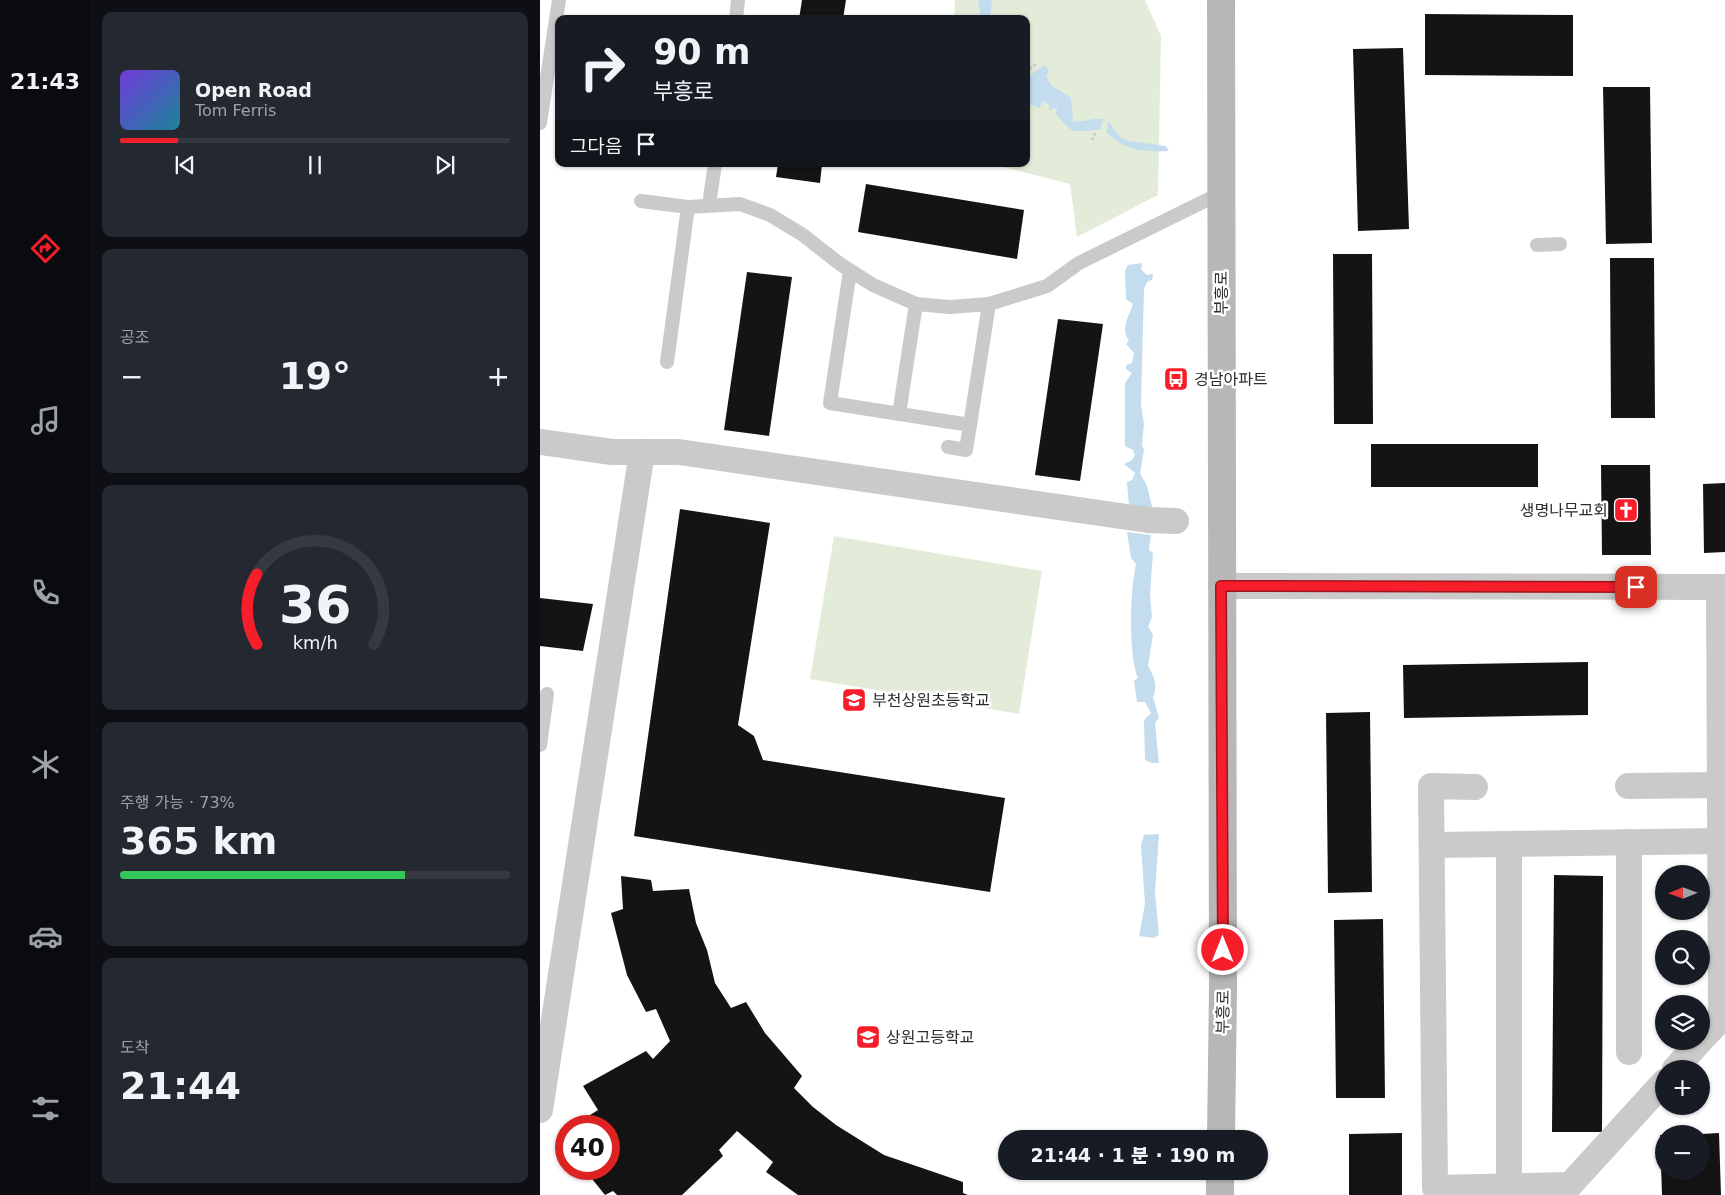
<!DOCTYPE html>
<html lang="ko">
<head>
<meta charset="utf-8">
<style>
  body { margin:0; font-family:"DejaVu Sans","Noto Sans KR",sans-serif; background:#242831; color:#f1f3f6; height:100vh; display:flex; flex-direction:column; font-size:19px; white-space:nowrap }
  * { box-sizing:border-box; margin:0 }
  p { font-size:16px; color:#9ea1a6 }
  .icon { flex:none; width:28px; height:28px; fill:none; stroke:currentColor; stroke-width:2; stroke-linecap:round; stroke-linejoin:round }
  .map { position:relative; flex:1; overflow:hidden }
  .panel { display:flex; flex-direction:column; gap:12px; padding:12px; background:#0d0f14; width:450px }
  .panel>* { flex:none }
  .hud { position:absolute; left:15px; top:15px; width:475px; height:152px; border-radius:10px; box-shadow:0 1px 4px #0004; background:#171b24; color:#f1f3f6; overflow:hidden }
  .needle { width:32px; rotate:269deg }
  .fabs { position:absolute; left:1115px; top:865px; display:grid; gap:10px }
  .fabs a { display:grid; place-items:center; width:55px; height:55px; border-radius:50%; background:#171b24; box-shadow:0 1px 4px #0004; font-size:25px }
  .speed { position:absolute; left:15px; top:1115px; display:flex; gap:10px; font-size:25px; font-weight:700; text-align:center }
  .speed>* { display:grid; place-content:center; width:65px; height:65px; border-radius:50%; background:#171b24; box-shadow:0 1px 4px #0004; line-height:1 }
  .speed .limit { border:8px solid #d22; background:#fff; color:#111 }
  .pin { position:absolute; display:grid; place-items:center; width:42px; height:42px; color:#fff; margin:-21px; border-radius:10px; box-shadow:0 2px 8px #0006 }
  .me { position:absolute; width:55px; margin:-28px; rotate:0deg; stroke-linejoin:round; filter:drop-shadow(0 0 4px #0008) }
  .turn { display:flex; align-items:center; gap:18px; height:105px; padding:0 15px; font-size:22px }
  .turn .icon { width:65px; height:65px; stroke-width:2.5 }
  .turn b { display:block; font-size:35px; line-height:42px }
  .then { display:flex; align-items:center; height:48px; padding:0 15px; background:#0003; gap:10px; font-size:19px }
  .big { font-size:38px; font-weight:800; line-height:1.1 }
  .panel .card { flex:1; display:flex; flex-direction:column; justify-content:center; gap:8px; min-width:0; padding:0 18px; border-radius:10px; background:#242831 }
  .panel .dial { align-items:center; gap:0 }
  .dial svg { height:130px; overflow:visible; fill:none; stroke:#363941; stroke-width:7; stroke-linecap:round; text-anchor:middle }
  .dial text { fill:#f1f3f6; stroke:none }
  .song { display:flex; align-items:center; gap:15px }
  .cover { width:60px; height:60px; border-radius:8px; background:linear-gradient(135deg,hsl(260 70% 55%),hsl(190 70% 35%)) }
  .played { height:5px; border-radius:2px; background:linear-gradient(90deg,#f61e2a 15%,#363941 15%) }
  .keys { display:flex; justify-content:space-around; direction:ltr }
  .heat { display:flex; justify-content:space-between; align-items:center; font-size:28px; direction:ltr }
  .charge { height:8px; border-radius:4px; background:linear-gradient(90deg,#34c759 73%,#363941 0) }
  .trip { position:absolute; left:458px; top:1130px; width:270px; height:50px; border-radius:25px; background:#171b24; box-shadow:0 1px 4px #0004; font-weight:800; line-height:50px; text-align:center }
  main { display:flex; flex:1; min-height:0 }
  .dock { display:flex; flex-direction:column; width:90px; justify-content:space-around; align-items:center; background:#090b0e; color:#9ea1a6 }
  .dock .icon { width:35px; height:35px }
  .dock .active { color:#f61e2a }
  .dock b { font-size:22px; color:#f1f3f6 }
  .map>svg:first-child { display:block }
</style>
</head>
<body>
<main>
<nav class="dock">
<b>21:43</b>
<svg class="icon active" aria-label="directions" viewBox="0 0 24 24"><path d="M12 3l9 9-9 9-9-9zM9 14v-3h6M13 9l2 2-2 2"/></svg>
<svg class="icon" aria-label="music" viewBox="0 0 24 24"><path d="M9 18V5l10-2v13"/><circle cx="6" cy="18" r="3"/><circle cx="16" cy="16" r="3"/></svg>
<svg class="icon" aria-label="phone" viewBox="0 0 24 24"><path d="M5 4h4l2 5-3 2q2 4 5 5l2-3 5 2v4C11 20 4 13 5 4z"/></svg>
<svg class="icon" aria-label="climate" viewBox="0 0 24 24"><path d="M12 3v18M4 7l16 10M4 17L20 7"/></svg>
<svg class="icon" aria-label="car" viewBox="0 0 24 24"><path d="M5 17H2v-5l4-1 3-4h7l3 4 3 1v5h-3M9 17h6M6 11h13"/><circle cx="7" cy="17" r="2"/><circle cx="17" cy="17" r="2"/></svg>
<svg class="icon" aria-label="filters" viewBox="0 0 24 24"><path d="M4 7h16M4 17h16"/><circle cx="9" cy="7" r="2"/><circle cx="15" cy="17" r="2"/></svg>
</nav>
<section class="panel">
<div class="card">
<div class="song"><i class="cover"></i><div><b>Open Road</b><p>Tom Ferris</p></div></div>
<div class="played"></div>
<div class="keys"><svg class="icon" aria-label="previous" viewBox="0 0 24 24"><path d="M18 5L8 12l10 7zM5 5v14"/></svg><svg class="icon" aria-label="pause" viewBox="0 0 24 24"><path d="M8 5v14M16 5v14"/></svg><svg class="icon" aria-label="next" viewBox="0 0 24 24"><path d="M6 5l10 7-10 7zM19 5v14"/></svg></div>
</div>
<div class="card"><p>공조</p>
<div class="heat"><a>−</a><b class="big">19°</b><a>+</a></div>
</div>
<div class="card dial"><svg viewBox="0 0 100 80">
<path d="M14 69A42 42 0 1 1 86 69"/>
<path d="M14 69A42 42 0 0 1 14 26" stroke="#f61e2a"/>
<text x="50" y="56" font-size="32" font-weight="700">36</text>
<text x="50" y="72" font-size="11">km/h</text>
</svg></div>
<div class="card"><p>주행 가능 · 73%</p><b class="big">365 km</b><div class="charge"></div></div>
<div class="card"><p>도착</p><b class="big">21:44</b></div>
</section>
<div class="map">
<svg width="1185" height="1195" viewBox="0 0 1185 1195">
  <rect width="100%" height="100%" fill="#fff"/>
  <g fill="#e3ecd9">
    <path d="M415,0H605L621,36L618,195L537,237L530,184L451,164H486V19H414Z"/>
    <path d="M294,536L502,571L479,714L270,679Z"/>
  </g>
  <g fill="#c3ddee">
    <path d="M438,0H452L450,19H441Z"/>
    <path d="M505,65L509,71L506,77L511,85L531,98L533,121C546,123 549,118 563,119L560,130C533,129 537,139 516,114L517,108L509,110V105L504,101L499,108L488,104L486,78Z"/>
    <path d="M568,121L581,138L589,141L626,146L629,151C604,152 585,151 567,133Z"/>
    <path d="M602,263L601,269L607,275L613,274L612,280L608,281L604,288L601,404L604,424L602,445L604,450L600,473L607,486L613,511L589,508L587,482L592,480L595,473L584,464L592,460L595,455L593,450L585,446V383L592,373L586,369V365L592,363L594,353L586,344L589,341C580,328 589,317 593,304L586,299L585,271L588,265Z"/>
    <path d="M587,532L611,535L609,550L613,553L610,594L612,617L608,627L613,634L608,666C614,675 618,687 613,697L619,718L615,723L619,763H612L605,760L604,720L611,713L605,702H597L594,681L598,678C588,654 590,591 596,564L591,558Z"/>
    <path d="M619,834L615,893L619,935L614,938L599,936L605,904L601,845L604,835Z"/>
  </g>
  <g fill="#141414">
    <path d="M262,0H306L303,19H259Z"/>
    <path d="M885,14L1033,15V76L885,75Z"/>
    <path d="M863,48L869,229L818,231L813,49Z"/>
    <path d="M1063,87H1110L1112,243L1066,244Z"/>
    <path d="M238,164H282L280,183L236,177Z"/>
    <path d="M326,184L484,210L477,259L318,232Z"/>
    <path d="M793,254H832L833,424H794Z"/>
    <path d="M1070,258H1114L1115,418H1071Z"/>
    <path d="M207,272L252,277L229,436L184,430Z"/>
    <path d="M518,319L563,324L540,481L495,475Z"/>
    <rect x="831" y="444" width="167" height="43"/>
    <path d="M1061,465H1110L1111,555H1062Z"/>
    <path d="M1185,483V552L1164,553L1163,484Z"/>
    <path d="M140,509L230,523L198,725L214,736L223,760L465,798L450,892L94,836Z"/>
    <path d="M0,598L53,604L43,651L0,646Z"/>
    <path d="M1048,662V715L864,718L863,665Z"/>
    <path d="M830,712L832,892L788,893L786,713Z"/>
    <path d="M1014,875L1063,876L1062,1132H1012Z"/>
    <path d="M81,876L111,880L113,891L149,889L156,923L167,950L175,983L191,1008L206,1002L225,1033L262,1076L254,1088L273,1107L296,1125L344,1155L423,1182V1193L428,1195H258L226,1172L233,1162L197,1131L179,1150L183,1156L142,1195H77L73,1191L65,1195L44,1169H69V1126H33L58,1110L43,1086L106,1051L113,1059L130,1041L116,1009L106,1012L87,975L71,913L83,909Z"/>
    <path d="M843,919L845,1098H796L794,920Z"/>
    <path d="M862,1133V1195H809V1134Z"/>
    <path d="M1179,1133L1181,1195H1122L1120,1135H1124V1171H1161V1134Z"/>
  </g>
  <g fill="none" stroke-linecap="round" stroke-linejoin="round">
    <g stroke="#cacaca" stroke-width="3" stroke-dasharray="2.5 2.5" stroke-linecap="butt">
      <path d="M486,72L496,64"/>
      <path d="M552,140L556,131"/>
    </g>
    <g stroke="#cacaca" stroke-width="14">
      <path d="M196,19L198,0"/>
      <path d="M0,123L19,0"/>
      <path d="M101,201L148,207L200,204L230,215L263,235L300,264L333,285L376,304L410,307L449,304L507,286L539,263L681,193"/>
      <path d="M169,205L175,164"/>
      <path d="M997,245L1020,244"/>
      <path d="M310,271L290,403L430,425L449,304"/>
      <path d="M127,362L148,207"/>
      <path d="M359,414L376,304"/>
      <path d="M408,447L426,450L430,425"/>
      <path d="M0,745L7,694"/>
    </g>
    <g stroke="#cacaca" stroke-width="26">
      <path d="M0,442L72,452H139L608,520L636,521"/>
      <path d="M681,586L1185,587"/>
      <path d="M1088,786L1180,785"/>
      <path d="M935,787L891,786L895,1188L1030,1185L1124,1082"/>
      <path d="M1089,842V1052"/>
      <path d="M969,844V1187"/>
      <path d="M892,845L1180,841"/>
      <path d="M1161,1040L1181,1019L1179,587"/>
      <path d="M1135,1069L1160,1041"/>
      <path d="M0,1110L102,452"/>
    </g>
    <g stroke="#b7b7b7" stroke-width="28">
      <path d="M681,1139L683,989L681,0"/>
      <path d="M680,1195V1171"/>
    </g>
  </g>
  <g fill="none" stroke-linecap="round" stroke-linejoin="round">
    <defs>
      <path id="route" d="M683,950L681,586L1096,587"/>
    </defs>
    <use href="#route" stroke="#a0141b" stroke-width="12"/>
    <use href="#route" stroke="#f61e2a" stroke-width="9"/>
  </g>
  <defs>
    <symbol id="bus-square" viewBox="-11 -11 22 22"><rect x="-9" y="-9" width="18" height="18" rx="4" fill="#f61e2a" stroke="#fff"/><path d="M-5-6H5V4H4V6H2V4H-2V6H-4V4H-5ZM-3.5-4V0h7V-4ZM-3.5 1.2v1.5H-2V1.2ZM2 1.2v1.5H3.5V1.2Z" fill="#fff"/></symbol>
    <symbol id="church-square" viewBox="-11 -11 22 22"><rect x="-9" y="-9" width="18" height="18" rx="4" fill="#f61e2a" stroke="#fff"/><path d="M-1.2-6h2.4v3.5h3.3v2.4h-3.3V6h-2.4V-.1h-3.3v-2.4h3.3Z" fill="#fff"/></symbol>
    <symbol id="school-square" viewBox="-11 -11 22 22"><rect x="-9" y="-9" width="18" height="18" rx="4" fill="#f61e2a" stroke="#fff"/><path d="M0-5L7-2L0 1L-7-2ZM-4 1L0 2.5L4 1V4Q0 6-4 4Z" fill="#fff"/></symbol>
  </defs>
  <g fill-rule="evenodd">
    <use href="#bus-square" x="622" y="365" width="28" height="28"/>
    <use href="#church-square" x="1072" y="496" width="28" height="28"/>
    <use href="#school-square" x="300" y="686" width="28" height="28"/>
    <use href="#school-square" x="314" y="1023" width="28" height="28"/>
  </g>
  <g text-anchor="middle" dominant-baseline="central" stroke-width="5" stroke-linejoin="round" paint-order="stroke">
    <g font-size="16" fill="#2d2d2d" stroke="#fff">
      <text transform="translate(681 293) rotate(-90)">부흥로</text>
      <text transform="translate(683 1012) rotate(-89)">부흥로</text>
    </g>
    <g font-size="16" fill="#2d2d2d" stroke="#fff" text-anchor="start">
      <text x="654" y="379">경남아파트</text>
      <text x="1068" y="510" text-anchor="end">생명나무교회</text>
      <text x="332" y="700">부천상원초등학교</text>
      <text x="346" y="1037">상원고등학교</text>
    </g>
  </g>
</svg>
<div class="fabs">
<a><svg class="needle" viewBox="-14 -14 28 28"><path d="M0-13l5 13h-10z" fill="#e53935"/><path d="M0 13l5-13h-10z" fill="#9ea1a6"/></svg></a>
<a><svg class="icon" aria-label="search" viewBox="0 0 24 24"><circle cx="10" cy="10" r="6"/><path d="M15 15l6 6"/></svg></a>
<a><svg class="icon" aria-label="layers" viewBox="0 0 24 24"><path d="M12 4l9 5-9 5-9-5zM3 14l9 5 9-5"/></svg></a>
<a>+</a>
<a>−</a>
</div>
<div class="speed"><div class="limit">40</div></div>
<div class="pin" style="left:1096px;top:587px;background:#d93025"><svg class="icon" aria-label="arrive" viewBox="0 0 24 24"><path d="M6 21V4h12l-3 4 3 4H6"/></svg></div>
<svg class="me" style="left:683px;top:950px" viewBox="-20 -20 40 40"><circle r="17" fill="#f61e2a" stroke="#fff" stroke-width="3"/><path d="M0-11L8 9 0 5-8 9z" fill="#fff"/></svg>
<div class="trip">21:44 · 1 분 · 190 m</div>
<div class="hud">
<div class="turn"><svg class="icon" aria-label="right" viewBox="0 0 24 24"><path d="M7 20v-9h11M14 6l5 5-5 5"/></svg><div><b>90 m</b>부흥로</div></div>
<div class="then">그다음<svg class="icon" aria-label="arrive" viewBox="0 0 24 24"><path d="M6 21V4h12l-3 4 3 4H6"/></svg></div>
</div>
</div>
</main>
</body>
</html>
